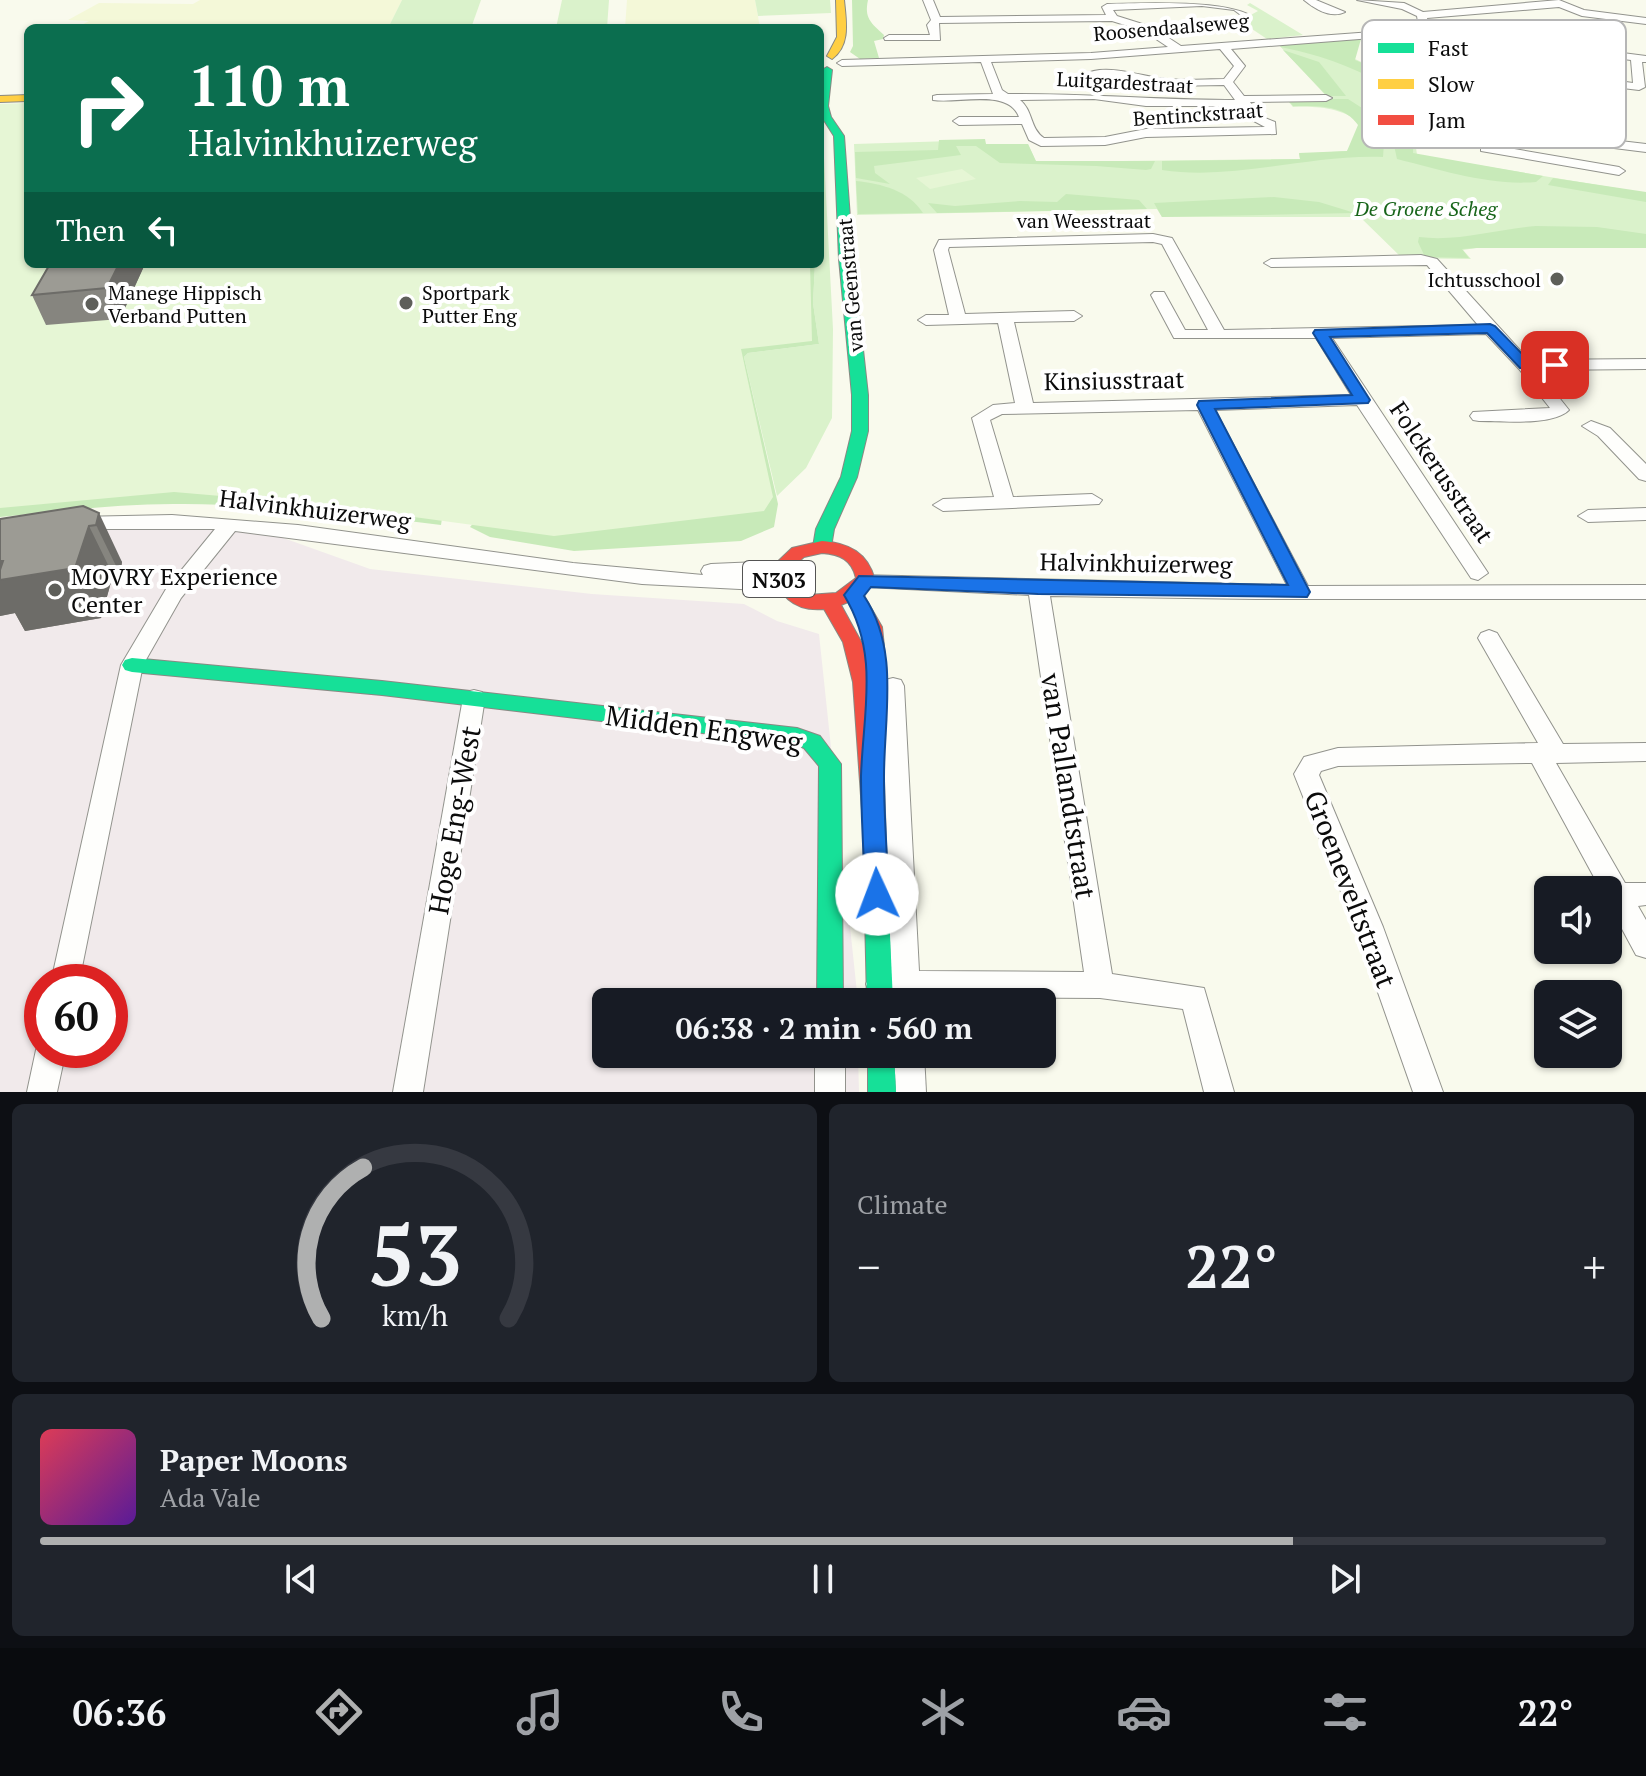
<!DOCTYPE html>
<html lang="en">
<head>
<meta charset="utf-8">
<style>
  body { margin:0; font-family:"PT Serif",serif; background:#20242c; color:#f1f3f6; height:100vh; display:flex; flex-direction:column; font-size:30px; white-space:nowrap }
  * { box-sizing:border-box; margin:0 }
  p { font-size:26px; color:#9ea1a6 }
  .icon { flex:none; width:44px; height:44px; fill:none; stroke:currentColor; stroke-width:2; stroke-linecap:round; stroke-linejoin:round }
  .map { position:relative; height:1092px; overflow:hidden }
  .side { display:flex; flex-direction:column; gap:12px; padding:12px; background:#0d0f14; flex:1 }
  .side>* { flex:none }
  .top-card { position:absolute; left:24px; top:24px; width:800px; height:244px; border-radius:12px; box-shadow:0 2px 6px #0004; background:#0b6e4f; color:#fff; overflow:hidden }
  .fabs { position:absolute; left:1534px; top:876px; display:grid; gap:16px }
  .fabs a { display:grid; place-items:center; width:88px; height:88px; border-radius:12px; background:#171b24; box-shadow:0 2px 6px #0004; font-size:40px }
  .speed { position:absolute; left:24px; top:964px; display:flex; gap:16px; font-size:40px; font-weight:700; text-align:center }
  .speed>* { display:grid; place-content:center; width:104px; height:104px; border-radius:50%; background:#171b24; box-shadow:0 2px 6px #0004; line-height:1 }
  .speed .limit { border:12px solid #d22; background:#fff; color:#111 }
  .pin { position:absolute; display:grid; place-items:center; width:68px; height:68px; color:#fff; margin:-34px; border-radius:16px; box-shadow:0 4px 12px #0006 }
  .me { position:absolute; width:88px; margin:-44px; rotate:358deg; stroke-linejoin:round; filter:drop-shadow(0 0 6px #0008) }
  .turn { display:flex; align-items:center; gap:28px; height:168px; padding:0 32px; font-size:36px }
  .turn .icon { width:104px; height:104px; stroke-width:2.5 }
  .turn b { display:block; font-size:56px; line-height:68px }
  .then { display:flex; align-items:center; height:76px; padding:0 32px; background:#0003; gap:16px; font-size:30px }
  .big { font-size:60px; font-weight:800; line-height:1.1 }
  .side .tile { flex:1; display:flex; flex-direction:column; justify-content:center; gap:12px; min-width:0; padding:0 28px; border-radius:12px; background:#20242c }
  .side .dial { align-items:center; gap:0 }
  .dial svg { height:208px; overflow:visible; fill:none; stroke:#363941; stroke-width:7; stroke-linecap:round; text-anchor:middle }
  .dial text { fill:#f1f3f6; stroke:none }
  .song { display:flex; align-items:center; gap:24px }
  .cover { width:96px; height:96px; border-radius:12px; background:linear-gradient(135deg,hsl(350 70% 55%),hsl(270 70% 35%)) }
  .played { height:8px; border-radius:4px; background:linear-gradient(90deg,#afb0b0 80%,#363941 80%) }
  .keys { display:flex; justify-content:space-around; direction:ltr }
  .heat { display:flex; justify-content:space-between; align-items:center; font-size:44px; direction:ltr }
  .side .tiles { flex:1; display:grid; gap:12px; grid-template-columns:1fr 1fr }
  .tile:last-child { grid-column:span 2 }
  .trip { position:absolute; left:592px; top:988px; width:464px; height:80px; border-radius:12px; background:#171b24; box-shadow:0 2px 6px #0004; font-weight:800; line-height:80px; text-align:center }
  .tabs { display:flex; height:128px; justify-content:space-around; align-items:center; background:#090b0e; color:#9ea1a6 }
  .tabs .icon { width:56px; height:56px }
  .tabs .on { color:#afb0b0 }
  .tabs b { font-size:36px; color:#f1f3f6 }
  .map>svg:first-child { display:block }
</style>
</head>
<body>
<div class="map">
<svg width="1646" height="1092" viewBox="0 0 1646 1092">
  <rect width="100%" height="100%" fill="#f9faed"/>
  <path fill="#f1eaeb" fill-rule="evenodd" d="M250,526L370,569L592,594L744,604L777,621L819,634L858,1002H606V1054H858L859,1092H0V544L81,527ZM42,982H110V1050H42Z"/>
  <g fill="#f4f8d8">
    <path d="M200,0H402L388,28H76L89,21L68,20L99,3L193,4Z"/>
    <path d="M627,0H755L760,28H625Z"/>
  </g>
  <g fill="#daf2cb">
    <path d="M402,0H481L471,28H388Z"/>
    <path d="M562,0H609L607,28H556Z"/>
    <path d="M755,0H830L831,13L758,16Z"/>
    <path d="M1250,3L1303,35L1267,39L1246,25L1249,16L1258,11L1247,5Z"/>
    <path d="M1277,43L1355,59L1408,84L1433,83L1413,125L1417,155L1646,193V248H1476L1463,250L1471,259L1402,258L1360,217H1162L1157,209L857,215L854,144L984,140L986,145L1028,144L1036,162L1300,159L1299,154L1347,151L1365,126C1343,108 1321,106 1293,107L1287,100L1329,99Z"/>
    <path d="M820,137L823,139L833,329L832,418L806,468L777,496L744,357L748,353L819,344L813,303L815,264H820Z"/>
  </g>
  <g fill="#c8eab9">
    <path d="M852,0H868C864,18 871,23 884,35L883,39L874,41L879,58L860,59L850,52L853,46Z"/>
    <path d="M1361,39L1355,60L1408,83L1394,90C1353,67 1328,57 1281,47L1277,43Z"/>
    <path d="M1283,50L1319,62L1346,96H1327Z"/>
    <path d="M1433,83L1414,125L1413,153L1543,176L1536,182C1490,186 1441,170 1397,159L1393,141L1395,119L1412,110L1410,99L1401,92Z"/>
    <path d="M1287,99H1348L1362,108L1386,116L1383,157C1310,154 1235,181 1162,170V161L1300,159L1299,153L1347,151L1358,125C1344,104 1316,106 1293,106Z"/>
    <path d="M985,139L986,144H1028L1036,161H1155L1151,169L1146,170L1096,166L1000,163L976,146H956L961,155L874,166L875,173L890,184L856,178L855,152L938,150L939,140Z"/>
    <path d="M1553,178L1646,192V202L1548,185Z"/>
    <path d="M856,181C882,184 908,190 923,213L858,214Z"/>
    <path d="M1066,194L1139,200L1147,209L937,213L928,203L955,206L1020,201L1057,202Z"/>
    <path d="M1274,197L1319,202L1355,213L1162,217L1154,203Z"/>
    <path d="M1536,226L1597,227L1646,234V248H1477L1462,249L1469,258L1425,257L1418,242L1419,237C1458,242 1497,229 1536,226Z"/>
    <path d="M806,264H815L813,303L819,344L748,353L744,357L778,504L774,527L741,541L574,551L490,537L470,527L477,519L731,346Z"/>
    <path d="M221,483L443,512L441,525C356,514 270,505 184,504C123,503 61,511 0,517V503Z"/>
  </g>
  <g fill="#e6f6d5">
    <path d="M28,103V264H810L812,341L741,349L773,497L764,511L554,536L325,505L174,492L0,508V104Z"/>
    <path d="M962,169L976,179L930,189L916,178Z"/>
  </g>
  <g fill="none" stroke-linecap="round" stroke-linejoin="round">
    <defs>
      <g id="street">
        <path d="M923,0H933L940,17L1106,15L1102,7L1107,4C1143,3 1226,0 1251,16L1246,19L1234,10L1202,6L1113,10L1117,16L1152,27L1181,46L1372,32L1515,39L1646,56V62H1642L1645,87L1639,90L1539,78L1546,83L1545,90L1619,101L1625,104L1619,107L1545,97V113L1533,120V126L1552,133L1646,144V152L1550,140L1523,131L1522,116L1461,105L1467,102L1533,111L1534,95L1459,82L1465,79L1534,89V84L1527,79L1529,75L1458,65L1451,82L1441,80L1449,61L1454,58L1633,83L1631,60L1515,45L1372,38L1231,49L1245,66L1233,82L1244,96L1326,95L1332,98L1326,101L1250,102L1260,116L1275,122L1276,134L1146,137L1105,145L1041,146L1029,140L1022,124L959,125L953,121L959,117H1019C1008,88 958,104 933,100V96L937,95L993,94L981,62L842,66L837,63L842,60L1091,53L1168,47L1144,31L1112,21L939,23L940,40H885L884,38L889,35H930L927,25L931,20ZM1220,49L1234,66L1224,79C1205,79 1185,81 1166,79C1143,77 1104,62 1084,75L1089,78H1117L1168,86L1224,85L1235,100C1159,100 1084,93 1008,94L1002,90L991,62L1091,59ZM1094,99L1146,106H1241L1252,120L1265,127L1146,129L1105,137L1044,138C1030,129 1033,110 1020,100Z"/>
        <path d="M1304,0H1316L1345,12C1331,19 1315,9 1304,0Z"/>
        <path d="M1357,0L1404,3L1423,12L1559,0L1584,10L1646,18V24L1582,16L1559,7L1427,18L1429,28L1424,31L1419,28L1417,16L1402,9Z"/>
        <path d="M1485,144L1619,167L1625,171L1619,175L1481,151V145Z"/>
        <path d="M1153,234L1172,238L1224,330L1478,325L1427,265L1271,267L1264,263L1271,259L1421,255L1437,259L1529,360L1646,359V369L1537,370L1569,410C1553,426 1502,421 1479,421L1473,420L1470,416L1473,412L1550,408L1519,369L1486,334L1332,338L1488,573L1478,580L1471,578L1357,405L1215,410L1308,586L1646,585V599H1256L1050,596L1112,974L1204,988L1234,1092H1204L1183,1009L1100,998L920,997V1002H892L891,997L870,993L866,984L870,975L891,971L882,686L885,680L893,678L901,680L904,686L919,971L1084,972L1029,595L866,587L856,580L859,575L1287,585L1198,410L1002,414L990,420L1013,497L1092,494L1102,500L1099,504L943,511L933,505L943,499L994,497L972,418L993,405L1015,403L998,323L926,325L918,320L926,315H949L934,250L939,240ZM1153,242L1162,244L1208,330H1185L1164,292H1154L1151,295L1174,338H1316L1351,395L1033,403L1014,322L1074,321L1082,316L1074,311L965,314L948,250L949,247Z"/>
        <path d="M1591,421L1610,428L1646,464V481L1639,479L1598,436L1582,426Z"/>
        <path d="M1646,508V520L1588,522L1578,516L1588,510Z"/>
        <path d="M172,515L298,525L573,563L703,575L701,571L704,566L711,564L780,561L787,563L790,568L787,573L745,576L781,577L791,584L781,591L642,584L235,531L181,598L143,665L79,982H51L121,665L166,589L215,529H77L67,523L77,517Z"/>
        <path d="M1489,630L1497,633L1563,744L1646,743V761L1556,763L1625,883H1646V905L1638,906L1646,920V958L1636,955L1608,903V890H1601L1532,763L1338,766L1321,771L1319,775L1383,927L1443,1092H1413L1355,927L1294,774L1304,757L1338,748L1538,743L1478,638L1481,633Z"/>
        <path d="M474,690L482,692L485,698L423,1092H393L463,698L466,692Z"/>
        <path d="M42,1039V1050H66L57,1092H27L36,1050Z"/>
        <rect x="815" y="1054" width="30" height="38"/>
        <path d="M894,1054H924L926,1092H896Z"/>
      </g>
      <g id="fast">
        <path d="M827,67L832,70L828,106L831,117L844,136L853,259L868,395V431L857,477L834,529L831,547L822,553L813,547L816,529L841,477L852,431V395L839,259L834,136L820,114L822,70Z"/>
        <path d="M132,658L382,681L797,728L820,736L841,764L843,1002H817L819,766L804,748L795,744L382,695L132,672L125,670L122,665L125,660Z"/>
        <path d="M874,815L882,817L885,824L893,1002H867L863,824L866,817Z"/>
        <path d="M868,1054H894L896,1092H868Z"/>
      </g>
      <g id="slow">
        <path d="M836,0H844C846,21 851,45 832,59L827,56L837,37Z"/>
        <path d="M28,95V101L0,102V96Z"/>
      </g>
      <path id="jam" d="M822,541C849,543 868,553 875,580L863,594L882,627L887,676L884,681L873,682L885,824L882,831L874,833L866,831L863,824L853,682L843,642L824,609C794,612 778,595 771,568L792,548ZM822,553C840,554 852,560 856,578L836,593L808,595L794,582L790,569L804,557ZM848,602L862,627L864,647L841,605Z"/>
    </defs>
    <use href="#street" stroke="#92938d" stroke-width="2"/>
    <use href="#fast" stroke="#898983" stroke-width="2"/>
    <use href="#slow" stroke="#898983" stroke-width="2"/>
    <use href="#jam" stroke="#898983" stroke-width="2"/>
    <use href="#street" fill="#fefefc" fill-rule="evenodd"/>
    <use href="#fast" fill="#16e098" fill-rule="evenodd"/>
    <use href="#slow" fill="#ffcf43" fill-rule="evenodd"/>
    <use href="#jam" fill="#f24e42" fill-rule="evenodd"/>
  </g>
  <g fill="#86857f">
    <path d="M145,264L120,319L46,325L32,295Z"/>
    <path d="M83,506L122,562L120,574L113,575L101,618L25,631L15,613L0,616V519Z"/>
  </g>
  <g fill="#6d6c68">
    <path d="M119,264H145L120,319L107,288Z"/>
    <path d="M99,513L122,562L120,574L96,525Z"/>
    <path d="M89,526L113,575L101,618L25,631L15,613L0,616V561Z"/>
  </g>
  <g fill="#9c9b94" stroke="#6d6c68" stroke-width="2">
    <path d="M50,264H119L107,288L32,295Z"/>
    <path d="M83,506L99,513L96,525L89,526L75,568L0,580V570L3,561H0V519Z"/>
  </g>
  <path fill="#1a73e8" stroke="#114b97" stroke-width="2" d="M1490,324L1495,326L1529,361L1555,360L1563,365L1555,370L1520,368L1487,333L1330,337L1370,400L1368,403L1215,409L1310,592L1307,597L1038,594L871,587L864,596C900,650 884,715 884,777C884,816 887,855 889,894L885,902L877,905L868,902L865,894C864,855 861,816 861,776C863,712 880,654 844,595L859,576L1288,585L1197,405L1199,401L1352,395L1313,333L1315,330Z"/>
  <g fill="#5e5f5a" stroke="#fff" stroke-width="3">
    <circle cx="1557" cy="279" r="8"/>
    <circle cx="406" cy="303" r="8"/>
    <circle cx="92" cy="304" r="8"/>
    <circle cx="55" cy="590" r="8"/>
  </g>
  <g text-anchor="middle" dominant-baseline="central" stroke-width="8" stroke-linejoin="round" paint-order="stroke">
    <g font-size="20" fill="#0b0b0b" stroke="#fff">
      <text transform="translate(1171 27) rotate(-5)">Roosendaalseweg</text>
      <text transform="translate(1125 82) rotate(3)">Luitgardestraat</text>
      <text transform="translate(1198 114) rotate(-4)">Bentinckstraat</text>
      <text x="1084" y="220">van Weesstraat</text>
      <text transform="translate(850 285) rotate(-95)">van Geenstraat</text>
    </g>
    <g font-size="20" font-style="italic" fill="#18651a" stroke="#fff">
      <text x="1426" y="208">De Groene Scheg</text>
    </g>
    <g font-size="20" fill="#0b0b0b" stroke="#fff" text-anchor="start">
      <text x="1541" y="279" text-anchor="end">Ichtusschool</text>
      <text x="108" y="292">Manege Hippisch<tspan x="108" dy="23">Verband Putten</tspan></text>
      <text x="422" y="292">Sportpark<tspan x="422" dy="23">Putter Eng</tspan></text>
    </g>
    <rect fill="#fff" stroke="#545454" stroke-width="2" x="743" y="561" width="72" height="36" rx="6"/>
    <g font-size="22" font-weight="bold" fill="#0b0b0b">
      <text x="779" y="579">N303</text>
    </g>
    <g font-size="24" fill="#0b0b0b" stroke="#fff">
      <text transform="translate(1114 380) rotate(-1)">Kinsiusstraat</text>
      <text transform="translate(1442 472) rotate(56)">Folckerusstraat</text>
      <text transform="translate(315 509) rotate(7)">Halvinkhuizerweg</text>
      <text transform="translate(1136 563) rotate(1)">Halvinkhuizerweg</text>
    </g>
    <g font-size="24" fill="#0b0b0b" stroke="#fff" text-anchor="start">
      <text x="71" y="576">MOVRY Experience<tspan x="71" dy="28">Center</tspan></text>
    </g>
    <g font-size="28" fill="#0b0b0b" stroke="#fff">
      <text transform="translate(704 728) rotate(8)">Midden Engweg</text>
      <text transform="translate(1069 786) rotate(81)">van Pallandtstraat</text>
      <text transform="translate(454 820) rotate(-80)">Hoge Eng-West</text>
      <text transform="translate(1351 889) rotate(69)">Groeneveltstraat</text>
    </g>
  </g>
  <rect x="1362" y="20" width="264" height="128" rx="12" fill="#fff" stroke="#b6b6b6" stroke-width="2"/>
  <rect x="1378" y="43" width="36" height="10" fill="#16e098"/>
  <rect x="1378" y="79" width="36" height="10" fill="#ffcf43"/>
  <rect x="1378" y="115" width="36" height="10" fill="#f24e42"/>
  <g font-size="22" fill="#0b0b0b">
    <text x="1428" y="56">Fast</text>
    <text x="1428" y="92">Slow</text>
    <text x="1428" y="128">Jam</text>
  </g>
</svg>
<div class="fabs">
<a><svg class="icon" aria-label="sound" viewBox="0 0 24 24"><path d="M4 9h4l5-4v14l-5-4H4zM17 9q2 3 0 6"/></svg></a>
<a><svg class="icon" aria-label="layers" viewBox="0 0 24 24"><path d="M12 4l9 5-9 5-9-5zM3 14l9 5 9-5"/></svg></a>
</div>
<div class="speed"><div class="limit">60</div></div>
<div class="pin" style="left:1555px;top:365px;background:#d93025"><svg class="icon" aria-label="arrive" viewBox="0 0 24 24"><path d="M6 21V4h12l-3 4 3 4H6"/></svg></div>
<svg class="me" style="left:877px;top:894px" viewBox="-20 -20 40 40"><circle r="19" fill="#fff"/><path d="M0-13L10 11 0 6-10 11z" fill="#1a73e8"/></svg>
<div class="trip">06:38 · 2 min · 560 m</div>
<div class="top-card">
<div class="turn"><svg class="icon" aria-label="right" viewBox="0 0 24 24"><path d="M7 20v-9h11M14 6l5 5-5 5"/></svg><div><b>110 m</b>Halvinkhuizerweg</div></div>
<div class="then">Then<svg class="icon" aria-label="left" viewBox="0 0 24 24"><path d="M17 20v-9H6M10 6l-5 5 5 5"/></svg></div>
</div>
</div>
<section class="side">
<div class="tiles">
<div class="tile dial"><svg viewBox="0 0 100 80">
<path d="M14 69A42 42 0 1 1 86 69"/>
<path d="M14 69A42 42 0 0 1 30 11" stroke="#afb0b0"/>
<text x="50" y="56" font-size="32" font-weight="700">53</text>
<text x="50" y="72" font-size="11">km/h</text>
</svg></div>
<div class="tile"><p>Climate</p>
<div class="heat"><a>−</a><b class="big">22°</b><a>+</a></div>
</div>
<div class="tile">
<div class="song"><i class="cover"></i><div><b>Paper Moons</b><p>Ada Vale</p></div></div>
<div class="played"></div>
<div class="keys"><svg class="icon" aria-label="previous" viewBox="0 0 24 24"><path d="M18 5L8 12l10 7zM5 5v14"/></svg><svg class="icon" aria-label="pause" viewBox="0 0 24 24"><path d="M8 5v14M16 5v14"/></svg><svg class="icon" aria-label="next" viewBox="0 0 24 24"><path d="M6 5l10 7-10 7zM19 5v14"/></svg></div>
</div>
</div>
</section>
<nav class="tabs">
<b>06:36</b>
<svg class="icon on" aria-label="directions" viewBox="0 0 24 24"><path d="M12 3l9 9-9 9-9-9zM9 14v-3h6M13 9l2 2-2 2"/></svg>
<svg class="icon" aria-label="music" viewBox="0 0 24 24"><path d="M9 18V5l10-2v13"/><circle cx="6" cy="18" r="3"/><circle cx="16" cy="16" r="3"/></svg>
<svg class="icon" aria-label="phone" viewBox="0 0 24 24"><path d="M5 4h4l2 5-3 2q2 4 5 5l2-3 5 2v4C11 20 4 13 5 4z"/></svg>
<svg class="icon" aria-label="climate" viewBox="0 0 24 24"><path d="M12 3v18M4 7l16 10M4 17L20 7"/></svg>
<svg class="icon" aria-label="car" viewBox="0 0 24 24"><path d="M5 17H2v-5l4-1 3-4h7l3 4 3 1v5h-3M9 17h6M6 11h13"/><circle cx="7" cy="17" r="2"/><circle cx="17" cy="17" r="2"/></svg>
<svg class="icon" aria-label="filters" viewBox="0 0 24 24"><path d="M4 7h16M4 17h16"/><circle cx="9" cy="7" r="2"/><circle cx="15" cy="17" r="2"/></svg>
<b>22°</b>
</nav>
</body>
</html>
